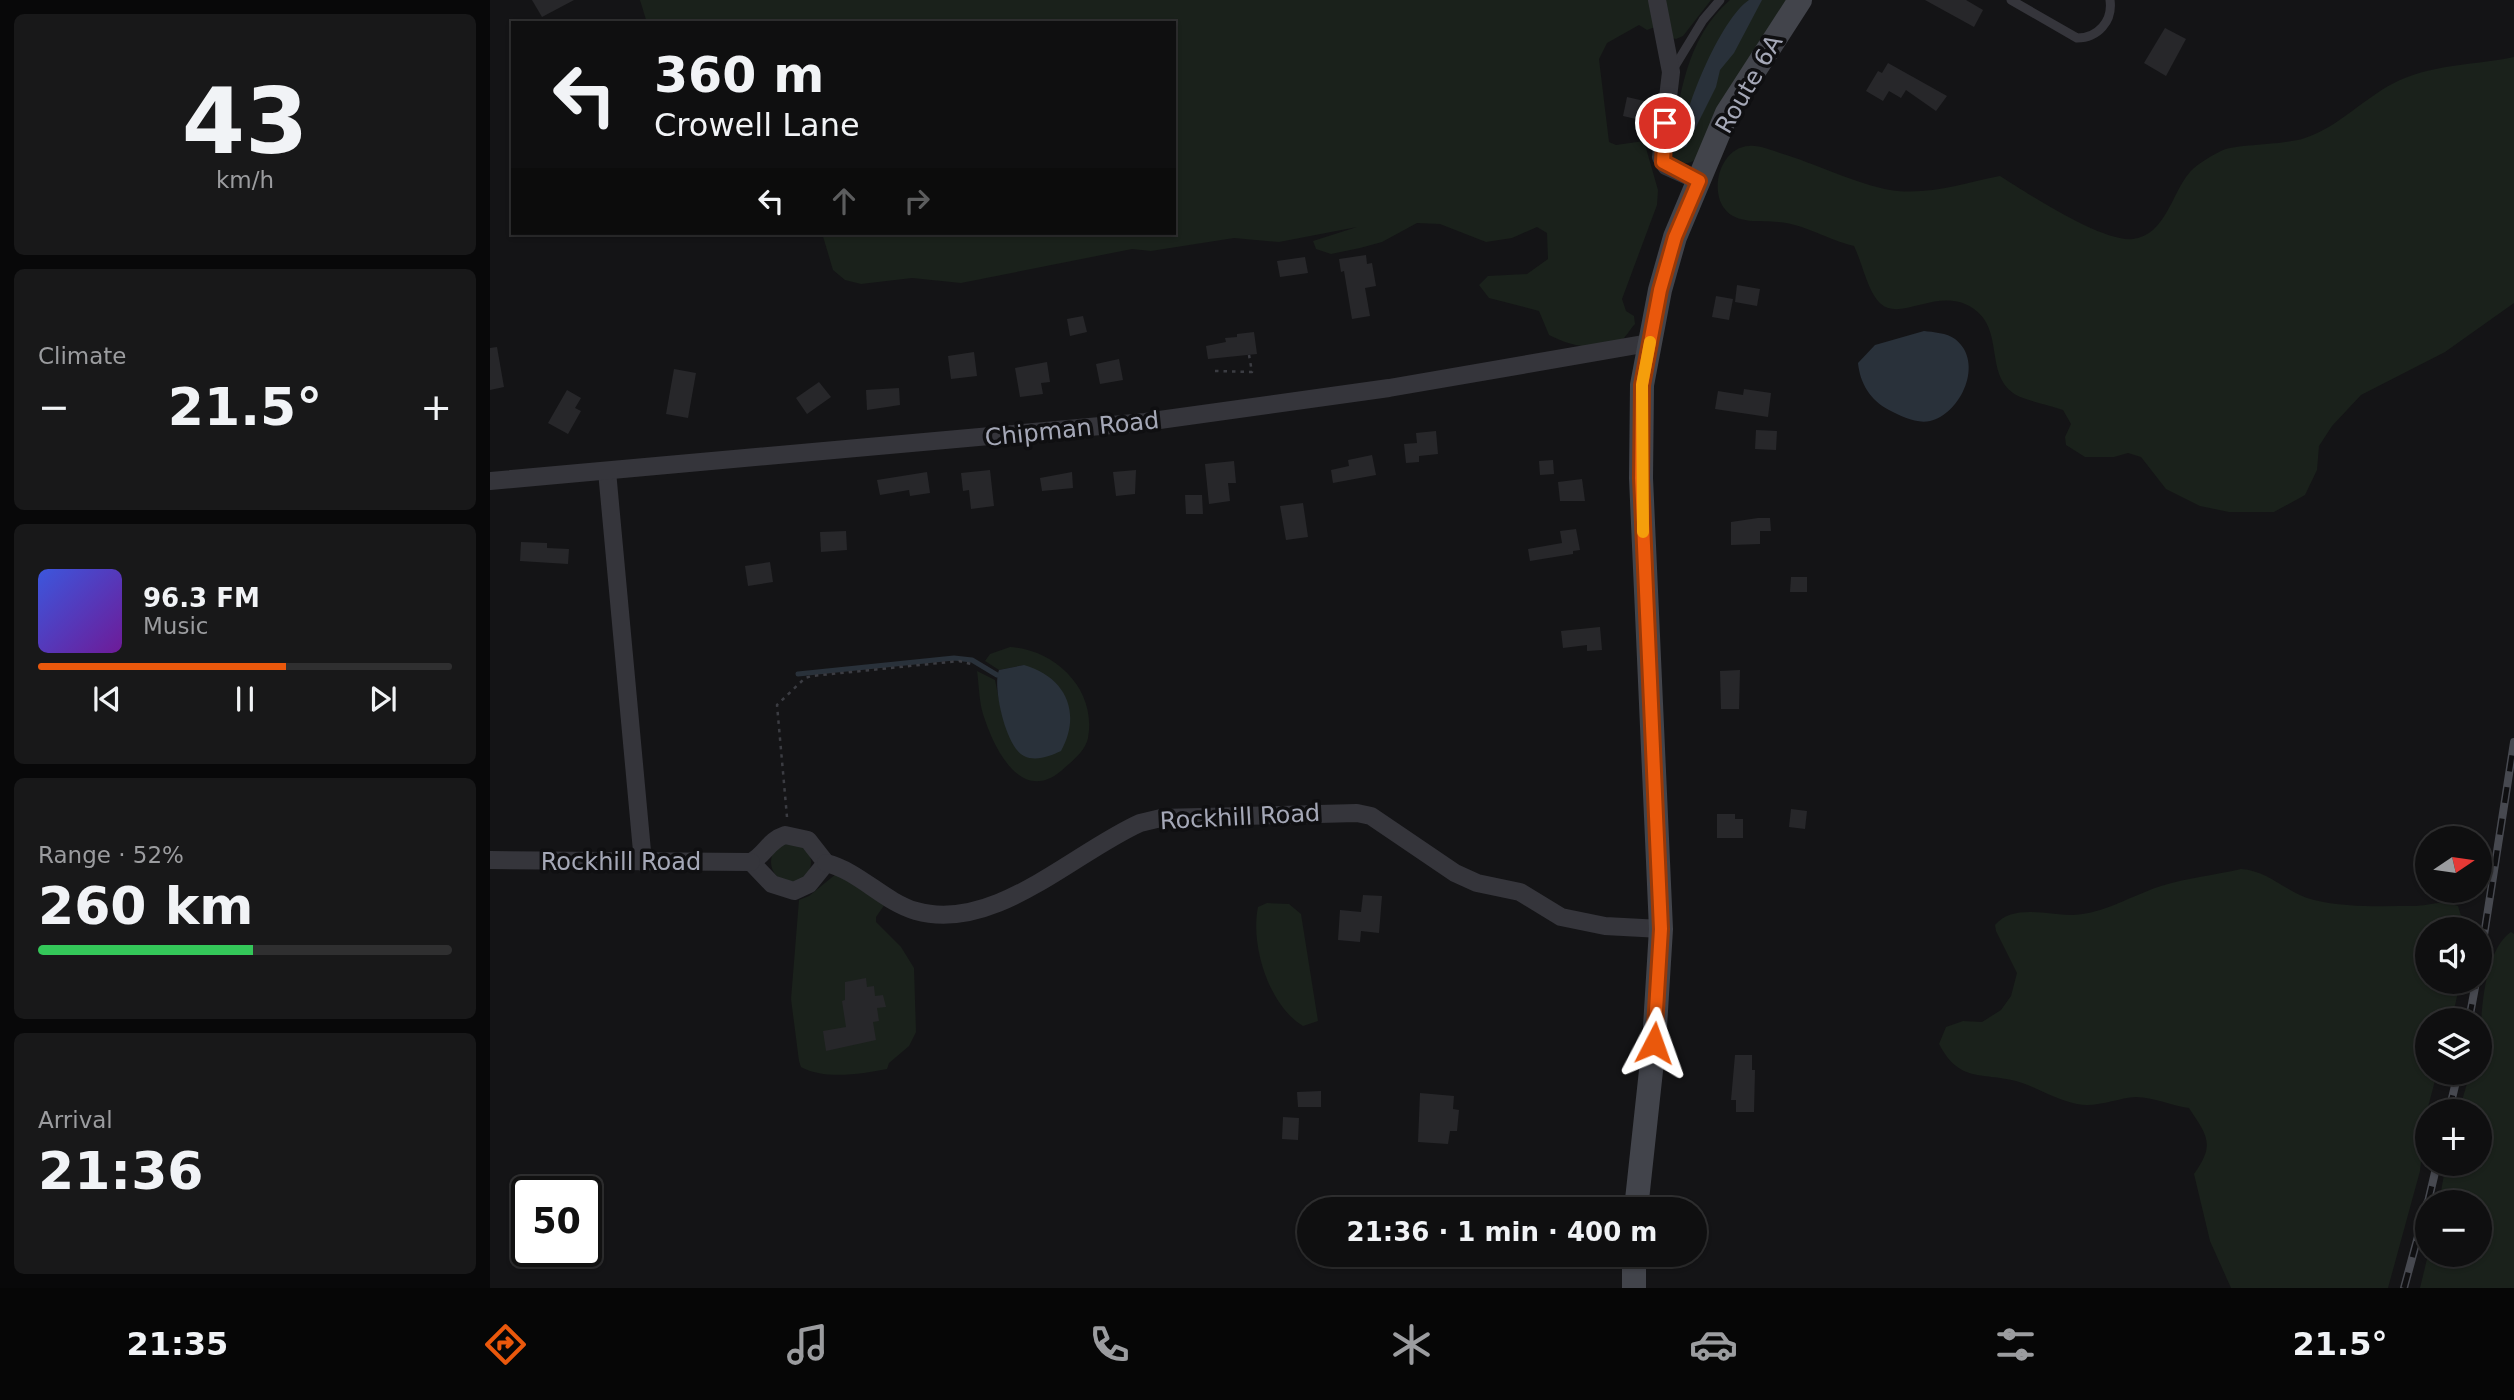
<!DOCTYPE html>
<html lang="en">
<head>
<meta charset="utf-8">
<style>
  body { margin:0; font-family:"DejaVu Sans",sans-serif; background:#181819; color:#f1f3f6; height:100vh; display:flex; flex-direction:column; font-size:26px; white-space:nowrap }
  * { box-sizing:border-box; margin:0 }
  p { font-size:23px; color:#9b9c9f }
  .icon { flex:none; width:38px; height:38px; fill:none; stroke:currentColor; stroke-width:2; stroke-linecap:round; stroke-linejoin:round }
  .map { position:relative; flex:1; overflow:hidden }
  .drawer { display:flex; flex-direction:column; gap:14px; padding:14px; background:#080809; width:490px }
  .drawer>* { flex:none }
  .top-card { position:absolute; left:21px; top:21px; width:665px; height:214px; border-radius:0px; box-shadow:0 2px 5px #0004,0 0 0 2px #2f2f30; background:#0f0f10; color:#f1f3f6; overflow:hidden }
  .needle { width:46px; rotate:77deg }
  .fabs { position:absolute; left:1925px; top:826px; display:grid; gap:14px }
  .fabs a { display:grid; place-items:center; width:77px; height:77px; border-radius:50%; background:#0f0f10; box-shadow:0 2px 5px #0004,0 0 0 2px #2f2f30; font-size:35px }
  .speed { position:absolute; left:21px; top:1176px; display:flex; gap:14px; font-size:35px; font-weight:700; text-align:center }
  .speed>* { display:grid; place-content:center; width:91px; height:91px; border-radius:50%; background:#0f0f10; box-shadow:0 2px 5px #0004,0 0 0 2px #2f2f30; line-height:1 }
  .speed .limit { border:4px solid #111; border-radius:10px; background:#fff; color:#111 }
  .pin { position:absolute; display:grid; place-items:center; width:60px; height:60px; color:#fff; margin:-30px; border:4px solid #fff; border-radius:50%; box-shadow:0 2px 7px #0007 }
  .me { position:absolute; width:77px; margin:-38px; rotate:4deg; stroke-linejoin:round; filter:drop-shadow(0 0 5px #0008) }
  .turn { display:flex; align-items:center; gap:24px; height:147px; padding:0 28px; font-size:32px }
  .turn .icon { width:91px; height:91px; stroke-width:2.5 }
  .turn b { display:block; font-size:49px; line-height:60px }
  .lanes { display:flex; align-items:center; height:66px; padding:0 28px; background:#0003; justify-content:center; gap:35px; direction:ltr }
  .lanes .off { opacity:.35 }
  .big { font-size:52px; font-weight:800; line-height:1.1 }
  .drawer .tile { flex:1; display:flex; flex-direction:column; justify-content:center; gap:10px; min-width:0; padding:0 24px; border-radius:10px; background:#181819 }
  .drawer .dial { align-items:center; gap:0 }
  .dial b { font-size:91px; line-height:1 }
  .song { display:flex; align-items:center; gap:21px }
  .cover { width:84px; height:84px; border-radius:10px; background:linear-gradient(135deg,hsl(230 70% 55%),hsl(280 70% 35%)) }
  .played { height:7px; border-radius:4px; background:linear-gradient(90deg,#ea580c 60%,#2f2f30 60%) }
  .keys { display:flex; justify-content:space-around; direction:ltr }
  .heat { display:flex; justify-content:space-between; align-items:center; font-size:38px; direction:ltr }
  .charge { height:10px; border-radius:5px; background:linear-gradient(90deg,#34c759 52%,#2f2f30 0) }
  .trip { position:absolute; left:807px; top:1197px; width:410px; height:70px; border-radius:35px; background:#0f0f10; box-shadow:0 2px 5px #0004,0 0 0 2px #2f2f30; font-weight:800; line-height:70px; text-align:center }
  .dock { display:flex; height:112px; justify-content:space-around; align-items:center; background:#060606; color:#9b9c9f }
  .dock .icon { width:49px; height:49px }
  .dock .selected { color:#ea580c }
  .dock b { font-size:32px; color:#f1f3f6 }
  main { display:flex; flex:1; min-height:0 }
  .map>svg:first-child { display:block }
</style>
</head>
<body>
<main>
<section class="drawer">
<div class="tile dial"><b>43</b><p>km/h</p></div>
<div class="tile"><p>Climate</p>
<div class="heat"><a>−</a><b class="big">21.5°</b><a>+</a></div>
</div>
<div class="tile">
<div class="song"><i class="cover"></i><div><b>96.3 FM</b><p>Music</p></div></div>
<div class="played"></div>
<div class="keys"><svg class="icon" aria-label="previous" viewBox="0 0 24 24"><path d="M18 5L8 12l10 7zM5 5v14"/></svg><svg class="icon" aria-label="pause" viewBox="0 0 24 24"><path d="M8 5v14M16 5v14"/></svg><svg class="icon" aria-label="next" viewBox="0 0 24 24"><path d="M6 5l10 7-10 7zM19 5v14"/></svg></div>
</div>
<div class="tile"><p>Range · 52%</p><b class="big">260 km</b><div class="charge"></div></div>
<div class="tile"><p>Arrival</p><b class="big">21:36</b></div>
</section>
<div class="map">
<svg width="2024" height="1288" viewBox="0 0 2024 1288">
  <rect width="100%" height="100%" fill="#141416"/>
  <g fill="#1a211b">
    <path d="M150,0H1160L1165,27L1157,30L1149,25L1117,43L1109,59L1119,142L1126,145L1154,141L1168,190L1167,205L1132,299L1136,311L1144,316L1145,324C1140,329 1136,338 1130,341C1108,353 1078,345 1059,335L1049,311L999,298L989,285L998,276L1037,274L1058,259L1057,233L1047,227L1022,238L996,242L950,224L927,223L892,242L870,248L841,254L826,249L823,241L867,227L789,242L744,238L661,251L642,249L471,283L422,278L371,284L355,280L343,270L332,233H684V23H157Z"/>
    <path d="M1172,0H1221L1193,36L1186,39L1182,38Z"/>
    <path d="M1240,0H1301L1206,159C1199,165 1190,164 1182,159L1180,152C1190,97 1195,39 1240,0Z"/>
    <path d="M2024,57V303L1955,352L1871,395L1842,426L1829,446L1827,470L1815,495L1784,512H1739L1710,506L1676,489L1651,457L1638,453L1624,457H1595L1576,445L1575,437L1581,424L1573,410C1560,405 1532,400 1523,393C1495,373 1514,330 1484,309C1450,285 1412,322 1391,304C1378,293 1372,262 1364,246C1338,240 1315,224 1288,222C1271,220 1246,225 1234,208C1219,187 1232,147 1259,146C1269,145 1280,150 1290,153C1324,163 1366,184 1400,190C1437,196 1474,183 1510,176C1537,193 1613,243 1643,239C1676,235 1682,192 1700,172C1707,164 1721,156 1731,151C1741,144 1796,145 1815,138C1851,126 1875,96 1910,80C1947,64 1985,65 2024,57Z"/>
    <path d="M520,647C565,650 607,689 598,738C595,752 581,762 571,771C530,805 503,746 493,714C489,701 489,685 487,671L505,680L512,714L534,665L509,670L495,661L500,654Z"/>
    <circle cx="301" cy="862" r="20"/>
    <path d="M1751,869C1780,871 1796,893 1824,900C1856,908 1893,906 1926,906C1943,905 1950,900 1968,906L1975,929H1937V982H1970L1962,1020H1937V1073H1947L1937,1111L1930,1171L1898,1288H1741L1720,1241L1704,1174C1725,1144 1718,1137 1699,1108C1683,1106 1663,1097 1646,1097C1627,1098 1607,1108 1587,1104C1565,1100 1547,1087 1526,1081C1490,1072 1470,1083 1449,1044L1456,1027L1473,1021L1492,1022L1511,1010L1521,996L1527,973L1506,931L1505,925C1524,903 1559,916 1583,915C1613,914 1643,895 1671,886C1697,878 1725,875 1751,869Z"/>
    <path d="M346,874L395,904L386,917V922L411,947L424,968L426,1032L419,1046L399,1063L397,1069C372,1074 334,1080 311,1067L309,1061L301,999L309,900L319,896Z"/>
    <path d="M777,903L799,904L811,914L828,1021L813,1026C779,1006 760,945 768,907Z"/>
    <path d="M2021,932L2024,934V1288H1930L1938,1255H1990V1202H1949L1956,1164H1990V1111H1969L1980,1073H1990C1990,1036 1989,954 2021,932Z"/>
  </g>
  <g fill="#29313a">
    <path d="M1259,0H1272L1244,53L1230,70L1226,87L1196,147L1191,148C1190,115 1231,18 1259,0Z"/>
    <path d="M1434,331C1443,332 1457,333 1465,339C1495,362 1471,414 1440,421C1426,424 1411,416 1399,410C1380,400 1370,383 1368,363L1385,345Z"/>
    <path d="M534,665C576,677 592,713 571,751C560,756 546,762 534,756C516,748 502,686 509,670Z"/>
  </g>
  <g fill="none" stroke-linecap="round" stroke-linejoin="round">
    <path stroke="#29313a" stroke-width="5" d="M308,674L464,658L482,660L507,675"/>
  </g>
  <g fill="#27272a">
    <path d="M42,0H84L52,17Z"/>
    <path d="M1435,0H1476L1493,10L1484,27Z"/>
    <path d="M1675,28L1696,39L1676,76L1654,63Z"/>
    <path d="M1398,63L1457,96L1446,111L1416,90L1411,98L1399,91L1393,101L1376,91L1388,71L1392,73Z"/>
    <path d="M1137,97L1163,103L1159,122L1133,116Z"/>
    <path d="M876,255L877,264L882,263L886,286L875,288L880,316L862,319L854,271L851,272L849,259Z"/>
    <path d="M815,257L818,273L790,277L787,261Z"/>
    <path d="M1247,285L1270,289L1267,306L1245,302Z"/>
    <path d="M1226,296L1243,299L1239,320L1222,317Z"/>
    <path d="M593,316L597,332L580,336L577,319Z"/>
    <path d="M764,332L767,354L718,359L716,346L736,342L735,338L747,337V334Z"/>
    <path d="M7,347L14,387L0,390V348Z"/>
    <path d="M484,352L487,376L461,379L458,356Z"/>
    <path d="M629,359L633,380L610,384L606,364Z"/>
    <path d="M557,362L560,382L551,383L553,394L530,397L525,368Z"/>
    <path d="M184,369L206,373L198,418L176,414Z"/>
    <path d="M329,382L341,397L317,414L306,398Z"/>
    <path d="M409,388L410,405L377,410L376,390Z"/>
    <path d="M1254,389L1281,393L1278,417L1225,409L1228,391L1253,395Z"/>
    <path d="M77,390L91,398L85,408L91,411L78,434L58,423Z"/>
    <path d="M1266,430L1287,431L1286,450L1265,449Z"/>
    <path d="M946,431L948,454L929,456V462L916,463L914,444L927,443L926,433Z"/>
    <path d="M882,455L886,475L843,483L841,470L859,466L858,460Z"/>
    <path d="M1063,460L1064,474L1050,475L1049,461Z"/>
    <path d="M744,461L746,483H738L740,501L719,504L715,464Z"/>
    <path d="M500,470L504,506L481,509L479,490L473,491L471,473Z"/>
    <path d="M646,470L645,494L626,496L623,472Z"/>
    <path d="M437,472L440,493L420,496L419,490L390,495L387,480Z"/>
    <path d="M582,472L583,488L552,491L550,478Z"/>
    <path d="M1092,479L1095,501H1070L1068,482Z"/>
    <path d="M695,495H712L713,514H696Z"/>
    <path d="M813,503L818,537L796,540L790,506Z"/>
    <path d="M1268,518H1280L1281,531H1270V544L1241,545V522Z"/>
    <path d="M1086,529L1090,550L1083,551V554L1040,561L1038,549L1072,543L1070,531Z"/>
    <path d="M356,531L357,550L331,552L330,532Z"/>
    <path d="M31,542L57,543V548L79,549L78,564L30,561Z"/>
    <path d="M280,562L283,582L258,586L255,566Z"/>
    <path d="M1301,577H1317V592H1300Z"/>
    <path d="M1110,627L1112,650L1097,651V645L1073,648L1071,631Z"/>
    <path d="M1250,670L1249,709H1231L1230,671Z"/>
    <path d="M1301,809L1317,811L1315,829L1299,827Z"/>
    <path d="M1227,814H1245V819H1253V838H1227Z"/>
    <path d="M873,895L892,896L889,933L871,931L870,942L848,940L850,910L871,912Z"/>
    <path d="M376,978L377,987L384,986L385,996L393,995L396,1007L387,1008L389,1021L383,1022L386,1040L336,1051L333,1031L356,1027L352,1001L355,1000V982Z"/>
    <path d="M1245,1055H1262V1070H1265L1264,1112H1246V1100H1241Z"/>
    <path d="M831,1091V1107H808L807,1092Z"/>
    <path d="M930,1093L964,1096L963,1109L969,1110L967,1131H960L958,1144L928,1142Z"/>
    <path d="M793,1117L809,1118L808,1140L792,1139Z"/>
  </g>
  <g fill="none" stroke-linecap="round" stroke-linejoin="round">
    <g stroke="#3b3c42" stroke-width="2.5" stroke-dasharray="3.5 5" stroke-linecap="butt">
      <path d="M725,371L762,372L759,355"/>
      <path d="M297,817L287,705L315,678L322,676L469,661L481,664"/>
    </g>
    <g stroke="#35353b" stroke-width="9">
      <path d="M1521,0L1587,38C1608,38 1623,21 1620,0"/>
      <path d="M1182,71L1213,20L1230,0"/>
    </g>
    <g stroke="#35353b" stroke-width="18">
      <path d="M1167,0L1181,72L1171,157L1176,166L1209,181"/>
      <path d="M117,471L153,862"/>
      <path d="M0,481L655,422L899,388L1159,343"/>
      <path d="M295,835L318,840L336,863L319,884L304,891L282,884L261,862C275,855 279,840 295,835Z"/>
      <path d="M0,860L261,862"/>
      <path d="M336,863C369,871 394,902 426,911C504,933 583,853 650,823L671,818L867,813L881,816L965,873L987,883L1030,892L1071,917L1115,926L1171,929"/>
    </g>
    <g stroke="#42444b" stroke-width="24">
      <path d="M1146,1209L1164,1043L1171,929L1151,478L1152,385L1170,290L1185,237L1237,113L1310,0"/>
      <path d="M1144,1288V1255"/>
    </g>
    <defs>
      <g id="rail">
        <path d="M1990,961L2024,742"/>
        <path d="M1979,1020L1986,982"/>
        <path d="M1959,1111L1968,1073"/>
        <path d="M1938,1202L1947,1164"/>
        <path d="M1914,1288L1937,1203"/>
      </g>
    </defs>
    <use href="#rail" stroke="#474950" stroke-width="8"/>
    <use href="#rail" stroke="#0f0f11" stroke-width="5" stroke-dasharray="16" stroke-linecap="butt"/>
  </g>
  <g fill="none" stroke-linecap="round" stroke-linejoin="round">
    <defs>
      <path id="route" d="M1164,1043L1171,929L1151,478L1152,385L1170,290L1185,237L1209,181L1173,162L1175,123"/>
    </defs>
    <use href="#route" stroke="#983908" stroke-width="18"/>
    <use href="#route" stroke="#ea580c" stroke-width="12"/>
    <path stroke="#f59e0b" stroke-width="12" d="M1153,532L1152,385L1160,342"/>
  </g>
  <g text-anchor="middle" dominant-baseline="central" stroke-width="7" stroke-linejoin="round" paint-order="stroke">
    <g font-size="24" fill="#a5a8b7" stroke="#0f0f11">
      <text transform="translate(1259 84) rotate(-60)">Route 6A</text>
      <text transform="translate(582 429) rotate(-6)">Chipman Road</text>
      <text transform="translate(750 817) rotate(-3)">Rockhill Road</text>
      <text x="131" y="862">Rockhill Road</text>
    </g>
  </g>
</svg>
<div class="fabs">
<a><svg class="needle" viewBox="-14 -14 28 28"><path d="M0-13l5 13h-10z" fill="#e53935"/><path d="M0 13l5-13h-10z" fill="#9b9c9f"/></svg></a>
<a><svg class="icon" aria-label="sound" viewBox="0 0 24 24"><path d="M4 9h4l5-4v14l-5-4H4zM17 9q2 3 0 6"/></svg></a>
<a><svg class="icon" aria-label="layers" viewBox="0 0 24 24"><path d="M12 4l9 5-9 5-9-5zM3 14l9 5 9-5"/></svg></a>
<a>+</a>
<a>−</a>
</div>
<div class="speed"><div class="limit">50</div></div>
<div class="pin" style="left:1175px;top:123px;background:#d93025"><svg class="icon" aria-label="arrive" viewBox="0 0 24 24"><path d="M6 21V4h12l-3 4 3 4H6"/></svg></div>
<svg class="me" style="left:1164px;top:1043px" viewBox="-20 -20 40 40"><path d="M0-17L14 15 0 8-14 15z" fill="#ea580c" stroke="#fff" stroke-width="4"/></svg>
<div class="trip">21:36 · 1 min · 400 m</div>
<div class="top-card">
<div class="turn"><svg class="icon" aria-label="left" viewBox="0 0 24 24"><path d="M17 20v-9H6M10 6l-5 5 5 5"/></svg><div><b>360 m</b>Crowell Lane</div></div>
<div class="lanes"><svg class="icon" aria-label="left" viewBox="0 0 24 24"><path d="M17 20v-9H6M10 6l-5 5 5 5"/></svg><svg class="icon off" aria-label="ahead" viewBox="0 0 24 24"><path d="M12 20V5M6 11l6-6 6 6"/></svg><svg class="icon off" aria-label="right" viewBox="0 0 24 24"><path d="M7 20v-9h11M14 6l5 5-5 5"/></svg></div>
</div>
</div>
</main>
<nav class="dock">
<b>21:35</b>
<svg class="icon selected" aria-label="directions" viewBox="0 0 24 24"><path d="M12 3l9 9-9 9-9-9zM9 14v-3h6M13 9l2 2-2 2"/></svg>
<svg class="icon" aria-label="music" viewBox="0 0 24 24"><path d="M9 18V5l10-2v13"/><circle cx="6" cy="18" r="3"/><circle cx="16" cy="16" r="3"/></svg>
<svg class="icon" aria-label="phone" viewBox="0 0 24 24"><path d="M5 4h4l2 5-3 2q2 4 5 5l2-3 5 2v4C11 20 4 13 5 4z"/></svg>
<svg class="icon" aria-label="climate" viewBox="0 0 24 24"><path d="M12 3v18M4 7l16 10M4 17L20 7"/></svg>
<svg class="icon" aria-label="car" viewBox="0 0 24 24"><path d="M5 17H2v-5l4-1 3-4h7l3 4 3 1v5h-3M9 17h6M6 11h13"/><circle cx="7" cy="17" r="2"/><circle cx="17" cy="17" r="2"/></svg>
<svg class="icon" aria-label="filters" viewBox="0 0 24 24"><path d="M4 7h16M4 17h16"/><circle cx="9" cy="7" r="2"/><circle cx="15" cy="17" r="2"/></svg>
<b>21.5°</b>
</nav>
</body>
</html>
